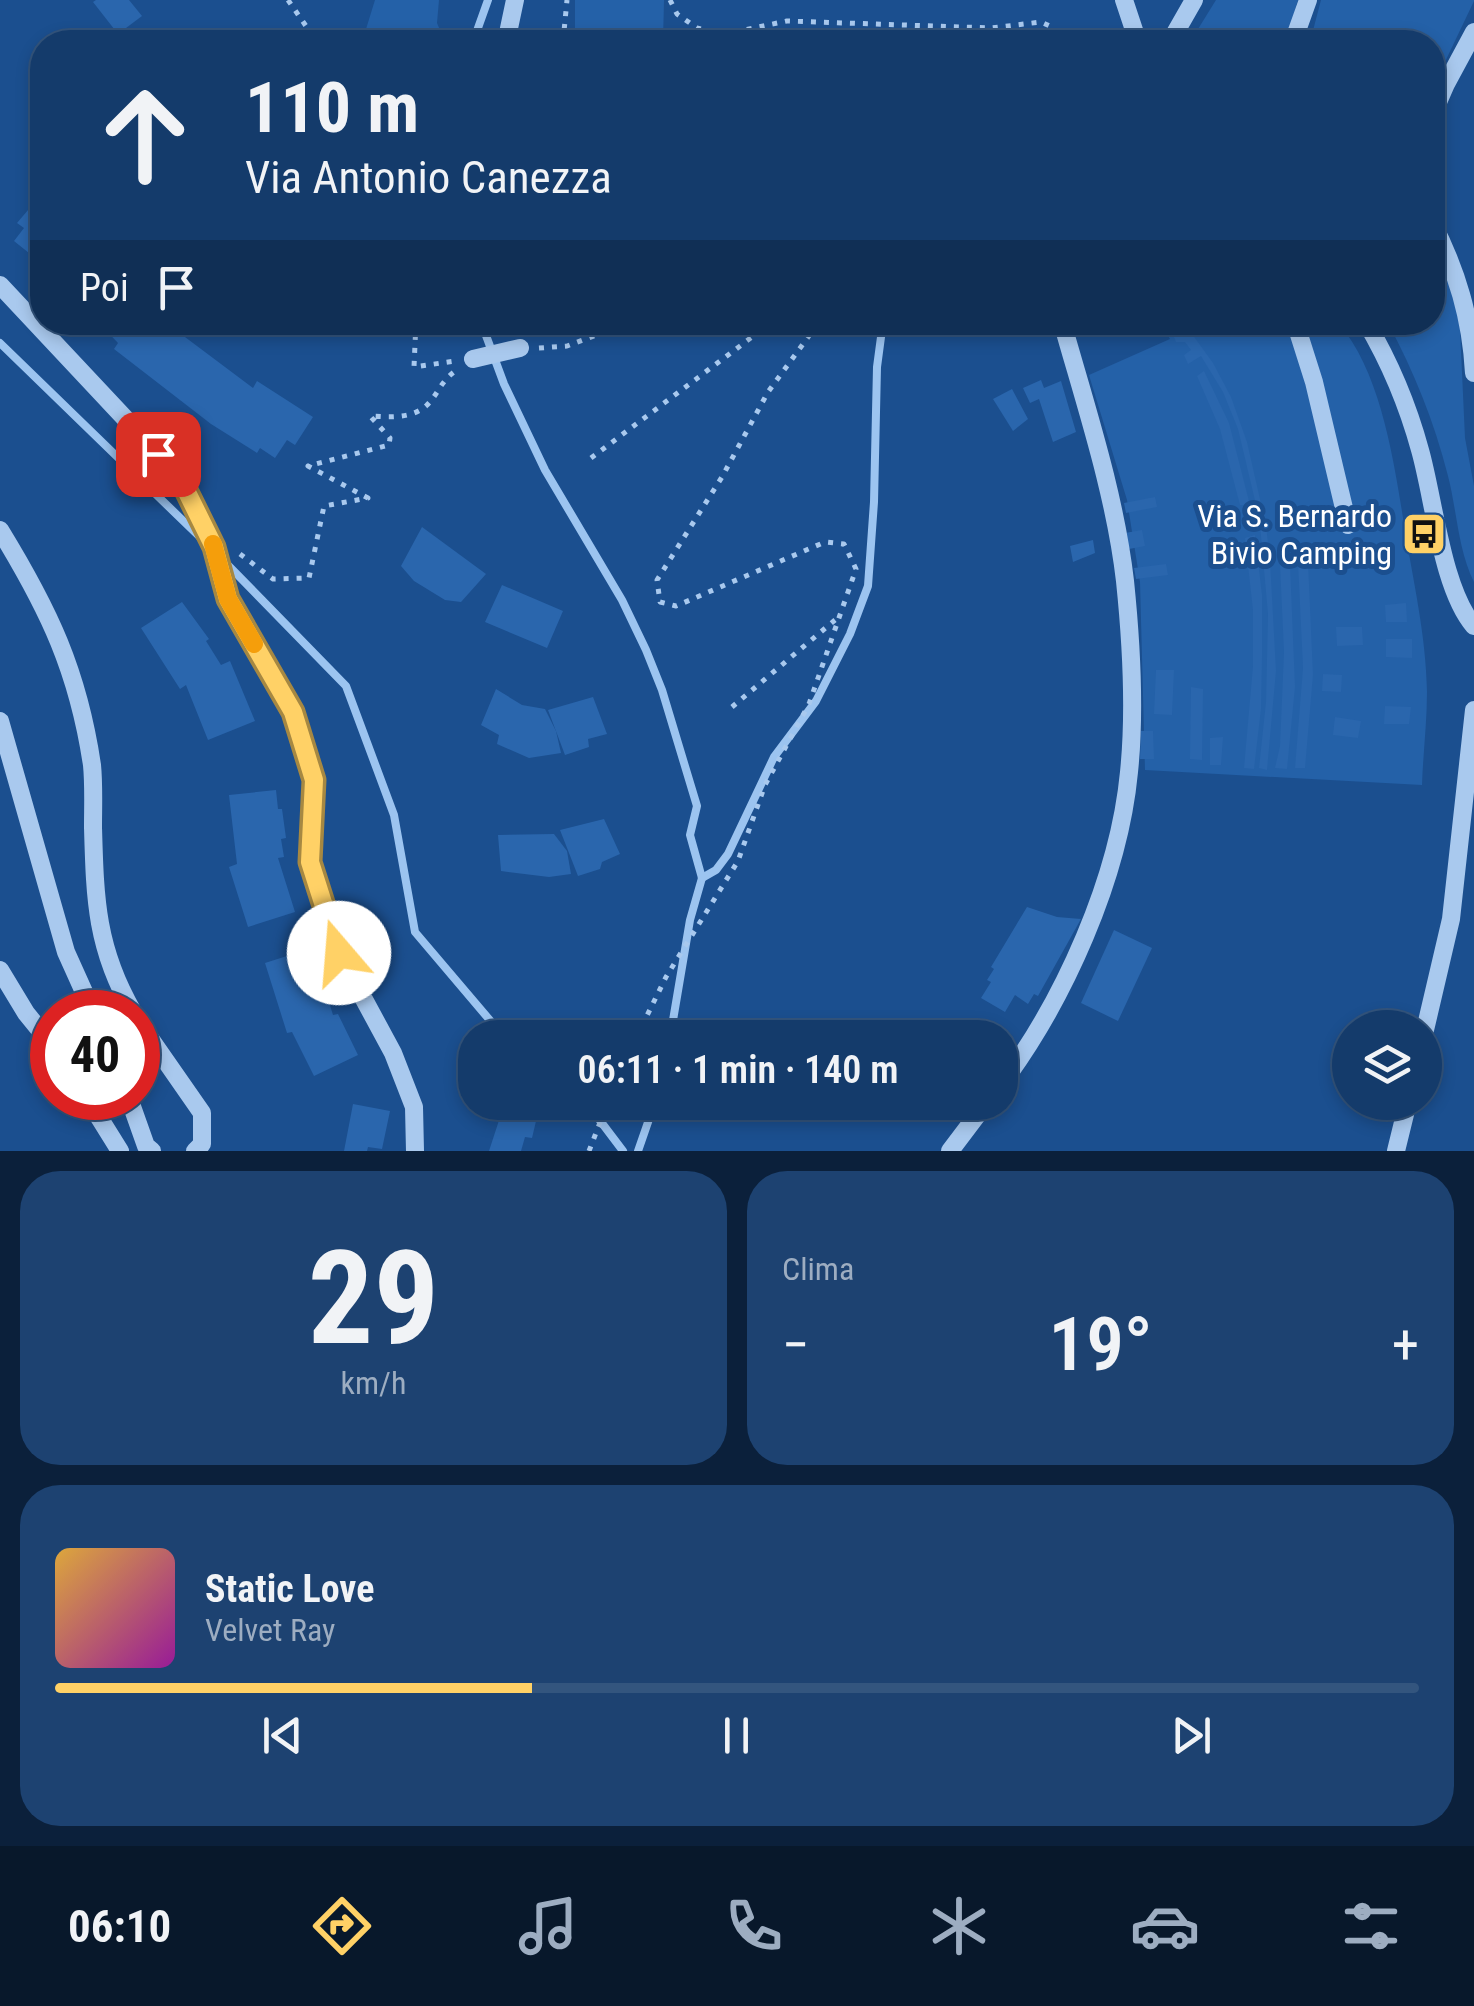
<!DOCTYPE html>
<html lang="it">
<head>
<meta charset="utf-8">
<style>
  body { margin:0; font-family:"Roboto Condensed",sans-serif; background:#1d4271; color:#f1f3f6; height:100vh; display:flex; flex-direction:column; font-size:38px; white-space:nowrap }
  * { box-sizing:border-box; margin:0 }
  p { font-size:32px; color:#9dadc1 }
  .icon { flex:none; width:55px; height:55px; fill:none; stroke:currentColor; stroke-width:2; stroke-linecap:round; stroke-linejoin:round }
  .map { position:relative; height:1151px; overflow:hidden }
  .drawer { display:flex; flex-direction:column; gap:20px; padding:20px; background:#0b203b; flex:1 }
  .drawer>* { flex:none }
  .hud { position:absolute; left:30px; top:30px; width:1415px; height:305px; border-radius:40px; box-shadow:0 5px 15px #0003,0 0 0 2px #33557e; background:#143b6b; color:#f1f3f6; overflow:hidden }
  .fabs { position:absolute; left:1332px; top:1010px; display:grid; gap:20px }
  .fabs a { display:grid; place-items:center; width:110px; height:110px; border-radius:50%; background:#143b6b; box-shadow:0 5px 15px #0003,0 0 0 2px #33557e; font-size:50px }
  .speed { position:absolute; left:30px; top:990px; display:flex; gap:20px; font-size:50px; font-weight:700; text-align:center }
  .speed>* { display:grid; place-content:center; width:130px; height:130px; border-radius:50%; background:#143b6b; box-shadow:0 5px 15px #0003,0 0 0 2px #33557e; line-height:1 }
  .speed .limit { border:15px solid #d22; background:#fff; color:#111 }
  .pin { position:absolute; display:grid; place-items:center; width:85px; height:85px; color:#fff; margin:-42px; border-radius:20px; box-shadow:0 5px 15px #0006 }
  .me { position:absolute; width:110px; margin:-55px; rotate:342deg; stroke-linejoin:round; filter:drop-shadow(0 0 8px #0008) }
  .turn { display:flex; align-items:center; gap:35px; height:210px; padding:0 50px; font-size:45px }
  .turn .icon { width:130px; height:130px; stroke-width:2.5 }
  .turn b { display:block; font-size:70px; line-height:85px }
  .then { display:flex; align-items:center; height:95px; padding:0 50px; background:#0003; gap:20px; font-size:38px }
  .big { font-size:75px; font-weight:600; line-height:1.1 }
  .drawer .card { flex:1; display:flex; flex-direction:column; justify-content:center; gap:15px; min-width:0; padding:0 35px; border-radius:40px; background:#1d4271 }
  .drawer .dial { align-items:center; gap:0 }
  .dial b { font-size:130px; line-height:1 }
  .song { display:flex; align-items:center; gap:30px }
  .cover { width:120px; height:120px; border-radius:15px; background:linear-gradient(135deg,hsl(40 70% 55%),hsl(300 70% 35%)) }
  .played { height:10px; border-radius:5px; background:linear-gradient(90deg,#ffd166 35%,#33557e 35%) }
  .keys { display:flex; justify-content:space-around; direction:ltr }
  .heat { display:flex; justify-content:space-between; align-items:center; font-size:55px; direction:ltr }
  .drawer .tiles { flex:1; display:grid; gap:20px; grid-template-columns:1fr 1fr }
  .card:last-child { grid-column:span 2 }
  .trip { position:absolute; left:458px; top:1020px; width:560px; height:100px; border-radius:40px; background:#143b6b; box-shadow:0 5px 15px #0003,0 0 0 2px #33557e; font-weight:600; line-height:100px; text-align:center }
  .tabs { display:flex; height:160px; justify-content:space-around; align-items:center; background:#08182b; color:#9dadc1 }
  .tabs .icon { width:70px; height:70px }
  .tabs .on { color:#ffd166 }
  .tabs b { font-size:45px; color:#f1f3f6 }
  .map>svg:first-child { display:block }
</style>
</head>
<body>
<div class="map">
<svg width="1474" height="1151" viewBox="0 0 1474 1151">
  <rect width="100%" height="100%" fill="#1b4f8f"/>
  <g fill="#2461a8">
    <path d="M375,0H439L437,23L445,42H362Z"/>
    <path d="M575,0H664L663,42H575Z"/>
    <path d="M1216,0H1298L1285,42H1190Z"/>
    <path d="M1321,0H1474V1L1433,87L1432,42H1310Z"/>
    <path d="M1433,246L1454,291L1460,329L1465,438L1474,486V582C1458,550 1457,511 1448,476C1434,421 1414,372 1388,323L1432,322Z"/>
    <path d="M1161,323H1338C1381,371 1394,462 1404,524C1413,581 1426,634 1427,692C1427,723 1423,754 1422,785L1145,770L1140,582L1127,500L1089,375L1170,339Z"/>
  </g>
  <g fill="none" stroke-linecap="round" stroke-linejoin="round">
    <g stroke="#9cc4f0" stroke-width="8">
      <path d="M473,42L488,0"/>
      <path d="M481,322L504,384L545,470L622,600L646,650L662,690L697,806L690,835L702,878L690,920L670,1038"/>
      <path d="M0,343L205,542"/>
      <path d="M222,559L346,686L394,815L415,932L505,1038"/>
      <path d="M702,878L716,870L728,854L774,757L816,701L850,634L868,586L874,502L877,367L883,322"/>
      <path d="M586,1102L623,1151"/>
      <path d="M638,1151L655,1102"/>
    </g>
  </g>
  <g fill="#2a66ad">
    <path d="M96,0H129L142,16L118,34L93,2Z"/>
    <path d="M34,203L42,210V270L36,265L39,261L14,241L24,228L17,223Z"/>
    <path d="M98,322H179L190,331L185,337L253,388L257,381L313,417L295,445L287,440L275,458L260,448L257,453L211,424L114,349L118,343Z"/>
    <path d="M1182,325L1187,327L1213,363L1231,397L1247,442L1262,508L1257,509L1238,429L1223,392L1201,356L1188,364L1184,355L1191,350L1185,342H1176L1172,332Z"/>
    <path d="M1204,371L1229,423L1250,505H1240L1220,429L1197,376Z"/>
    <path d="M1041,380L1044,388L1061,381L1076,432L1053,442L1039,399L1030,403L1023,388Z"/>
    <path d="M1012,389L1028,419L1013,431L993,399Z"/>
    <path d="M1155,497L1157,507L1126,513L1124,503Z"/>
    <path d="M1260,525L1266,526L1270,560L1276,671L1267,770L1259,768L1266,702L1268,614Z"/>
    <path d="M422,527L486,574L461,602L445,600L414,581L401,566Z"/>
    <path d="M1142,530L1145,546L1129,549L1125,533Z"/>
    <path d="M1255,535L1262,595V656L1261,709L1254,769L1244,768L1253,666V610L1245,538Z"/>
    <path d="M1093,540L1095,553L1073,562L1070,546Z"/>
    <path d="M1298,562H1308L1313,675L1305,768H1295L1303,668Z"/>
    <path d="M1166,564L1168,575L1136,579L1134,568Z"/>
    <path d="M1290,564L1295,687L1287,769L1275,768L1280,746L1284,652L1280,565Z"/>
    <path d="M502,585L563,611L547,648L485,622Z"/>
    <path d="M182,602L209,639L206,641L221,665L230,661L255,721L208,740L186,685L180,689L141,628Z"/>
    <path d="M1406,603L1407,622H1386L1385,605Z"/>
    <path d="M1336,627H1362L1363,645L1337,646Z"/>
    <path d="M1386,639H1412V658L1386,657Z"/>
    <path d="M1156,670H1174L1172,715L1154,714Z"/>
    <path d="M1323,674L1342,675L1341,692L1322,691Z"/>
    <path d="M1191,687L1203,689L1202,760L1190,759Z"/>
    <path d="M496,689L522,705L545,709L556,731L561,753L529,758L497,744L499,735L481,725Z"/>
    <path d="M593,697L607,734L588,739L589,747L565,755L548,710Z"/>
    <path d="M1385,706L1411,707L1409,724H1384Z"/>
    <path d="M1335,717L1361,721L1358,738L1333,735Z"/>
    <path d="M1141,731H1153L1154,759H1140Z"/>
    <path d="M1223,737L1221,765H1210V738Z"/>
    <path d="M276,790L278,809H282L286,838L281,839L284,857L278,858L295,912L248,927L229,867L237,864L229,795Z"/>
    <path d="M604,819L620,854L602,862L600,869L578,876L560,830Z"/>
    <path d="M554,834L567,851L571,874L549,877L501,871L498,835Z"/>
    <path d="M1027,907L1057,917L1081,919L1038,996L1034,994L1028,1004L1015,995L1005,1012L981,998L991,982L987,980L994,969L991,967Z"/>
    <path d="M1114,930L1152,948L1118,1021L1081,1003Z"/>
    <path d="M312,948L333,1015L338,1014L358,1055L314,1076L292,1032L287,1033L265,963Z"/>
    <path d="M353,1104L390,1111L382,1149L368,1147L367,1151H344Z"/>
    <path d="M503,1108L537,1117L532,1138L525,1137L521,1151H489Z"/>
  </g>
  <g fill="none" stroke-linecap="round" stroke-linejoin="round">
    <g stroke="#a9c9ee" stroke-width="5" stroke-dasharray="5 8" stroke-linecap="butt">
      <path d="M288,0L317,42"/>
      <path d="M670,0L677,14L697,28L725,34L787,21L991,28L1041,22L1052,27L1057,42"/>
      <path d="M563,42L567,0"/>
      <path d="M779,42C832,25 930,30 985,42"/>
      <path d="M416,322L414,367L455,361"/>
      <path d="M539,348L567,346L631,322"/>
      <path d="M591,458L772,322"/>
      <path d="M240,554L273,579L309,578L324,506L368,498L308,466L389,445L390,438L370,416C388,417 411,419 426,406C439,394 439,382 458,369"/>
      <path d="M732,707L835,620"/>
      <path d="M636,1038L666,977L738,861L765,785L809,704L856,569L844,544L825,542L676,606L660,602L657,580L722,477L768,392L819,322"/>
      <path d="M589,1151L608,1102"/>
    </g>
    <g stroke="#a9c9ee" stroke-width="18">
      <path d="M1124,0L1138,42"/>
      <path d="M508,33L515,0"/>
      <path d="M1170,42L1194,0"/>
      <path d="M1293,42L1308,0"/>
      <path d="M1432,116L1446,84L1474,32"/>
      <path d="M1432,222C1457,271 1471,318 1474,373"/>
      <path d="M0,285L179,476L214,547L229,599L293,713L314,780L310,862L339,953L393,1053L414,1107L415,1151"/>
      <path d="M1295,322L1314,382L1348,525"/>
      <path d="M1366,322C1389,361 1408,406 1420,450C1434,499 1442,589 1474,626"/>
      <path d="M473,359L520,348"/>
      <path d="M0,530C49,610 78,671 92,765C94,785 93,807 93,827C95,899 96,948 133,1012"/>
      <path d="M0,721L66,952L93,1012"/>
      <path d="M0,970L26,1013L52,1045"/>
      <path d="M138,1021L202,1113V1144L195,1151"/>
      <path d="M1425,1030L1451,919L1474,710"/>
      <path d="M1000,1086C1064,1001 1119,878 1129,772C1135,714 1131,639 1125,581C1115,494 1086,407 1062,322"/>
      <path d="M87,1098L120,1151"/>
      <path d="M129,1098L146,1146L152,1151"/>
      <path d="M950,1151L987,1102"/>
      <path d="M1396,1151L1408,1102"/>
    </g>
  </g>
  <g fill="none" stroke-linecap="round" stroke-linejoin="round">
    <defs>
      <path id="route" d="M158,454L179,476L214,547L228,599L293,712L314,780L310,862L339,953"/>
    </defs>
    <use href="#route" stroke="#a68842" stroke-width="25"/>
    <use href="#route" stroke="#ffd166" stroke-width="18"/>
    <path stroke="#f59e0b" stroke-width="18" d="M213,544L228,599L254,644"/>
  </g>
  <defs>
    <symbol id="bus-square" viewBox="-11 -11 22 22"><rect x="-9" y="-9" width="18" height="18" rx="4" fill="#ffd166" stroke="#1b4f8f"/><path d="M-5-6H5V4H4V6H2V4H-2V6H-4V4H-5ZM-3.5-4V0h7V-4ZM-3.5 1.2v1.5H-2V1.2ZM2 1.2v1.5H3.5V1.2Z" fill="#111"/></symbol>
  </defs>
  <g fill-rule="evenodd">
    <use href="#bus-square" x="1399" y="509" width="50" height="50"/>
  </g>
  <g text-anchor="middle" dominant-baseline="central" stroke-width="10" stroke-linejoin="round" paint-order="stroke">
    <g font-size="32" fill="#fff" stroke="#1b4f8f" text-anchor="end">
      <text x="1392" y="516">Via S. Bernardo<tspan x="1392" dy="37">Bivio Camping</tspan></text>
    </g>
  </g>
</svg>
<div class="fabs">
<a><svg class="icon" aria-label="layers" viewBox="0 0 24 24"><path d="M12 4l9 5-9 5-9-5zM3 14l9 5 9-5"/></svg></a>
</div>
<div class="speed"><div class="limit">40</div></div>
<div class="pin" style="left:158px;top:454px;background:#d93025"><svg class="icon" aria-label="arrive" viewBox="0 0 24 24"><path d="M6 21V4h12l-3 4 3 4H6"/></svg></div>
<svg class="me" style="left:339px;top:953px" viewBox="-20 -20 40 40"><circle r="19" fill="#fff"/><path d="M0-13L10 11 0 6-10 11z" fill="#ffd166"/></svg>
<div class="trip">06:11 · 1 min · 140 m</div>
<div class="hud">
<div class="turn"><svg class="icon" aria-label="ahead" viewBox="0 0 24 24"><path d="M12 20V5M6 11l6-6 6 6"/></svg><div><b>110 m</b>Via Antonio Canezza</div></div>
<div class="then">Poi<svg class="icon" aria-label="arrive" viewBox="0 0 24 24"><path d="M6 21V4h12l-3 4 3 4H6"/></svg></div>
</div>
</div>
<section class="drawer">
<div class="tiles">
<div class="card dial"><b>29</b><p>km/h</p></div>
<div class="card"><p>Clima</p>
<div class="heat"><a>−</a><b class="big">19°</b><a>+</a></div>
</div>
<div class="card">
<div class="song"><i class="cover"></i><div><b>Static Love</b><p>Velvet Ray</p></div></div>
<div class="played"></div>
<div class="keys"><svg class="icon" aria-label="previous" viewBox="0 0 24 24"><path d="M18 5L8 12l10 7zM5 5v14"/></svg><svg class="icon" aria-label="pause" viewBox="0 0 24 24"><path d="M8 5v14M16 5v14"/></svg><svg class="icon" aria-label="next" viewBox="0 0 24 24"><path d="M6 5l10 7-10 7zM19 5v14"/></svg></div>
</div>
</div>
</section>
<nav class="tabs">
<b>06:10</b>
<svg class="icon on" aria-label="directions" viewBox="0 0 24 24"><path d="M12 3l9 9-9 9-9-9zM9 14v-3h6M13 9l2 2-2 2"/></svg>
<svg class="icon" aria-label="music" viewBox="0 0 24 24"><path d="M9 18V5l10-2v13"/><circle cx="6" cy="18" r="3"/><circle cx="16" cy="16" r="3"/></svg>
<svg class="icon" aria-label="phone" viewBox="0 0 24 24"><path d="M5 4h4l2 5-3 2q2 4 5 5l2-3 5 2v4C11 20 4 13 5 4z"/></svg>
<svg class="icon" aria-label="climate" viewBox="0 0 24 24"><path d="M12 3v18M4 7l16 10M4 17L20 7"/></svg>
<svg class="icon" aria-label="car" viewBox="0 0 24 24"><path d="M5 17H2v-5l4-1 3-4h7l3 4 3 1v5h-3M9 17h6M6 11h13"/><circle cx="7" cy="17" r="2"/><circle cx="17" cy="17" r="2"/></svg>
<svg class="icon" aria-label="filters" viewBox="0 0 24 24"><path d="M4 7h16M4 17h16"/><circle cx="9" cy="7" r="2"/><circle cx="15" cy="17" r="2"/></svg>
</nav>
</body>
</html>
